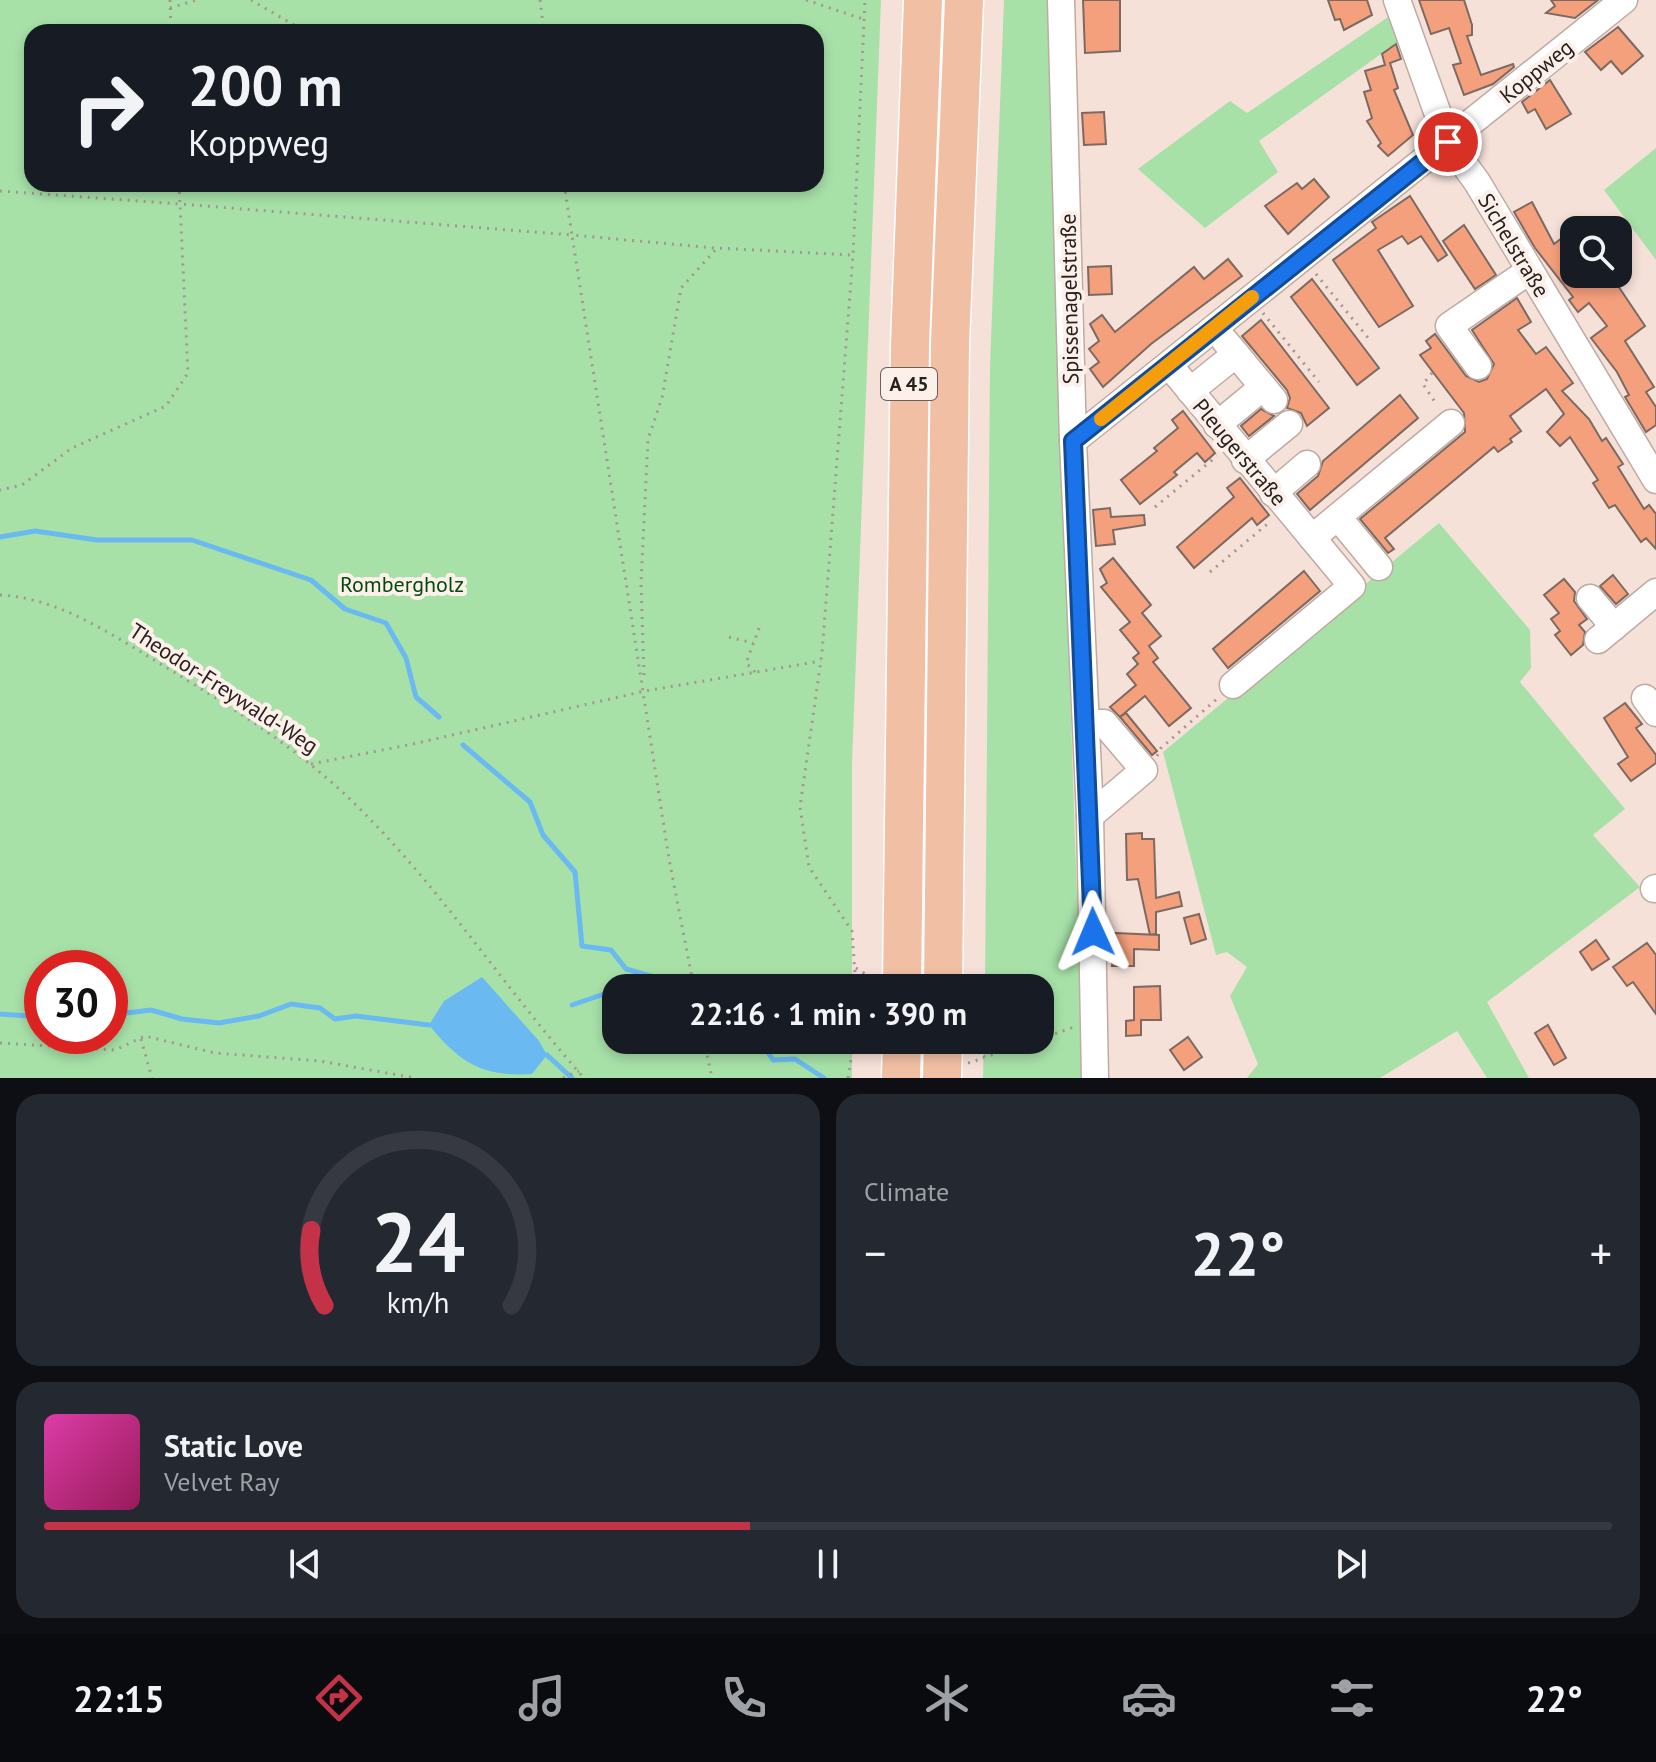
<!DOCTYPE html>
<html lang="en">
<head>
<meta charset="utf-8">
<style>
  body { margin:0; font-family:"PT Sans",sans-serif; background:#242831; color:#f1f3f6; height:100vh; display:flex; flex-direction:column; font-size:30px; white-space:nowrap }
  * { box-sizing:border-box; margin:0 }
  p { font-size:26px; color:#9ea1a6 }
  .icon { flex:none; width:44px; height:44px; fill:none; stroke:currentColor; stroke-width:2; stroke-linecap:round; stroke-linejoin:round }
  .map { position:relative; height:1078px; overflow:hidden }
  .panel { display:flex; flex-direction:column; gap:16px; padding:16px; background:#0d0f14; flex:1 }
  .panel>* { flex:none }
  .guide { position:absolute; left:24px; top:24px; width:800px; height:168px; border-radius:24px; box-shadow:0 4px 12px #0003; background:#171b24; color:#f1f3f6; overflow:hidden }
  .buttons { position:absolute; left:1560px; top:216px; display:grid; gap:16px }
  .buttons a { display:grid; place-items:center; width:72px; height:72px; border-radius:16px; background:#171b24; box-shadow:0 4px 12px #0003; font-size:40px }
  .speed { position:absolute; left:24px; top:950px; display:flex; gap:16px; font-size:40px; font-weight:700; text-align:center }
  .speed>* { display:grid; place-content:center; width:104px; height:104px; border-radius:50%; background:#171b24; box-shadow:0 4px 12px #0003; line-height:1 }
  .speed .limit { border:12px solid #d22; background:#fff; color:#111 }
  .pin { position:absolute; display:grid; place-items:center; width:68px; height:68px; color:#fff; margin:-34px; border:4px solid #fff; border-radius:50%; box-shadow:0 2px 8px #0007 }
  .me { position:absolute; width:88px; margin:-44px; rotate:359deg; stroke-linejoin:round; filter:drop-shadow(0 0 6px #0008) }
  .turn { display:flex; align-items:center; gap:28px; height:168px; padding:0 32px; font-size:36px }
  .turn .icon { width:104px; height:104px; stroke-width:2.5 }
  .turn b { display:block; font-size:56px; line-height:68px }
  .big { font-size:60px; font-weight:700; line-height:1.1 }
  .panel .tile { flex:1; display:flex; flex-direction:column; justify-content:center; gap:12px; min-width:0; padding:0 28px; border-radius:24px; background:#242831 }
  .panel .dial { align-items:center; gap:0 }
  .dial svg { height:208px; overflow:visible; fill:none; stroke:#363941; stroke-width:7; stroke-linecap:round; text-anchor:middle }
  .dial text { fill:#f1f3f6; stroke:none }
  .song { display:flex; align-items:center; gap:24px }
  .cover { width:96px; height:96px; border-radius:12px; background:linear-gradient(135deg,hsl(320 70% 55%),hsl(330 70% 35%)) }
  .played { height:8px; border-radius:4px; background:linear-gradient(90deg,#c33247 45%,#363941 45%) }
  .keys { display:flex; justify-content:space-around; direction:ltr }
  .heat { display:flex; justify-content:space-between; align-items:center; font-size:44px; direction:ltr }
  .panel .tiles { flex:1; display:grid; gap:16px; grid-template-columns:1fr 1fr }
  .tile:last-child { grid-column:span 2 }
  .trip { position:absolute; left:602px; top:974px; width:452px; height:80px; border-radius:24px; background:#171b24; box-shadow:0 4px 12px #0003; font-weight:700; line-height:80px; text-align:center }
  .menu { display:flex; height:128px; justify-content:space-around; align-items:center; background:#090b0e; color:#9ea1a6 }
  .menu .icon { width:56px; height:56px }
  .menu .on { color:#c33247 }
  .menu b { font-size:36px; color:#f1f3f6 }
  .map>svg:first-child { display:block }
</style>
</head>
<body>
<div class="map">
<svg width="1656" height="1078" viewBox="0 0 1656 1078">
  <rect width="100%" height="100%" fill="#f6e1d9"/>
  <g fill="#a7e1a8" fill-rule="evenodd">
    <path d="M0,0H881L852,763V988H616V1040H852V1078H0ZM32,32H816V184H32ZM42,968H110V1036H42Z"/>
    <path d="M1004,0H1047L1083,1078H983L984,1040H1040V988H985L990,366Z"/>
    <path d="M1394,13L1402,39L1259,141L1278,172L1205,228L1138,169L1230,101L1247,113Z"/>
    <path d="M1656,148V260L1604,190Z"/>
    <path d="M1439,523L1530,630L1531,668L1520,682L1625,809L1593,835L1640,887L1487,1002L1529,1078H1487L1457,1031L1380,1078H1247L1258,1064L1230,996L1247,967L1227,952L1216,955L1163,752Z"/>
  </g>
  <path fill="#6abaf1" d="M482,977L539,1041L547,1055L532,1074C482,1077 460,1063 429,1025L444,1001Z"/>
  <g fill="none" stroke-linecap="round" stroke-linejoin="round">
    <g stroke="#6abaf1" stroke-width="5">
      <path d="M0,537L35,531L97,540H192L311,580L345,609L386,623L406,658L416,697L439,717"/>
      <path d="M463,745L530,802L543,835L575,872L582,946L611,950L626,969L668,981"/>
      <path d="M621,988H646"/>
      <path d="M651,988L668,981L686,986"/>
      <path d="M572,1005L616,990"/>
      <path d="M0,1014L42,1017"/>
      <path d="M110,1015L151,1010L182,1019L219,1023L259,1016L291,1004L320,1008L335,1019L356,1016L429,1025"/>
      <path d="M760,1040L773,1060L795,1059L824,1078"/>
      <path d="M547,1055L572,1078"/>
    </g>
  </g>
  <g fill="#f5a07d" stroke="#7c6a62" stroke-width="2">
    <path d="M1083,0H1120V51L1085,53Z"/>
    <path d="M1328,0H1367L1372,15L1344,30L1340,19L1335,20Z"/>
    <path d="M1419,0H1464L1472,25V35L1467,36L1481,75L1513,64L1514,67L1493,84L1464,95L1453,65L1461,63L1449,28L1431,34Z"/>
    <path d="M1551,0H1598L1575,18L1546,13L1555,6Z"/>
    <path d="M1618,27L1643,56L1622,74L1611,61L1601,70L1585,52Z"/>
    <path d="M1396,44L1401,59L1390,63L1398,88L1394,90L1413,135L1388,156L1378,146L1381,143L1367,121L1372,118L1364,92L1371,90L1365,71L1385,65L1382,54Z"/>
    <path d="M1550,80L1571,114L1546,129L1535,109L1528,113L1522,102Z"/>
    <path d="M1104,112L1106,144L1084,145L1082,113Z"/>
    <path d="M1314,179L1329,197L1288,234L1265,206L1297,183L1302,189Z"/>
    <path d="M1410,196L1447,255L1438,261L1421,236L1408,244L1402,236L1378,250L1413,306L1379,327L1333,260L1376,228L1372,222Z"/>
    <path d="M1532,202L1554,244L1574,229V274H1610L1645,326L1625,341L1654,387L1646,392L1656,407V425L1646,432L1625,397L1629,395L1617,372L1591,338L1607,326L1589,303L1578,312L1569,300L1573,297L1535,248L1514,212Z"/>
    <path d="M1464,225L1496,275L1475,289L1443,241Z"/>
    <path d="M1228,259L1242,276L1151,344L1103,387L1090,369L1099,362L1089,349L1099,341L1090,324L1102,315L1115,332L1194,267L1204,279Z"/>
    <path d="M1111,266L1112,294L1089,295L1088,267Z"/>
    <path d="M1312,279L1379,368L1357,385L1291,297Z"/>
    <path d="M1517,298L1531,322L1518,330L1536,354L1546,347L1573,383L1562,391L1589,419L1602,441L1606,438L1623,464L1618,467L1644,509L1649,505L1656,514V549L1646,538L1641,542L1615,505L1609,508L1593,483L1598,480L1570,437L1560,446L1547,432L1564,414L1546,389L1510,416L1521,431L1510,439L1512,442L1498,452L1494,447L1385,538L1394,549L1388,553L1360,519L1465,432L1464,413L1420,355L1431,348L1426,341L1435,334L1466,376L1479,382L1487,379L1494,364L1472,330Z"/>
    <path d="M1261,320L1329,408L1307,426L1301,413L1287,408L1290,398L1287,390L1242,336Z"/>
    <path d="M1400,395L1418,418L1310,510L1297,494L1318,476L1323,461Z"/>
    <path d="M1261,409L1274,416L1249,436L1241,426Z"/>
    <path d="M1183,411L1215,453L1205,462L1197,453L1174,472L1177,475L1140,504L1121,480L1157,451L1154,448L1178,428L1172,420Z"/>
    <path d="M1240,478L1269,515L1257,525L1252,518L1194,568L1177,547L1234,497L1227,488Z"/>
    <path d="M1110,508L1111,517L1144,515L1145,525L1113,530L1115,544L1096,546L1093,510Z"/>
    <path d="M1113,558L1151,605L1142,613L1161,636L1149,646L1158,658L1153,662L1191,708L1169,726L1145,696L1120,717L1110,707L1136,685L1127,674L1138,664L1133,658L1139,653L1120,630L1130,622L1101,587L1107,583L1100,569Z"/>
    <path d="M1304,571L1320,591L1228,668L1213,649Z"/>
    <path d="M1613,575L1628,594L1616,604L1600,586Z"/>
    <path d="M1564,579L1575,592L1574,601L1587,619L1579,625L1585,632L1583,645L1571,655L1555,635L1560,631L1551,619L1559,613L1544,595Z"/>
    <path d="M1625,703L1642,724L1636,728L1656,755V763L1631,781L1618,764L1628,757L1604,718Z"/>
    <path d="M1126,713L1157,751L1152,755L1120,717Z"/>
    <path d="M1142,833V839H1154L1156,898L1179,892L1182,906L1156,912V934L1150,935L1138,879L1127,880L1126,834Z"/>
    <path d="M1199,914L1206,939L1191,944L1184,918Z"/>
    <path d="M1115,933L1159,935V950L1134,949V966H1112Z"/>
    <path d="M1596,940L1609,959L1592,970L1580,952Z"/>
    <path d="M1647,943L1656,955V1014L1633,982L1627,986L1613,967Z"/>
    <path d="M1160,986L1161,1020H1141V1035L1126,1036V1021L1134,1020V987Z"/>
    <path d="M1548,1025L1566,1058L1554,1065L1535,1033Z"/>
    <path d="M1188,1037L1202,1057L1184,1070L1170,1050Z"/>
  </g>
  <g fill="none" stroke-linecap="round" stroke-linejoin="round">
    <defs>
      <g id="minor">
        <path d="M1061,0L1073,441L1090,816L1095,1078"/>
        <path d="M1397,0L1448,142L1477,182L1656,480"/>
        <path d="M1225,341L1274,400"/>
        <path d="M1169,365L1352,586L1233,685"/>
        <path d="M1478,366L1449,326L1529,271"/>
        <path d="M1190,391L1236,354"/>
        <path d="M1217,425L1263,387"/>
        <path d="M1073,441L1624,0"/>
        <path d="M1245,460L1289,424"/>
        <path d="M1273,493L1307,464"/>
        <path d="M1338,517L1379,567"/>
        <path d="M1312,538L1451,423"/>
        <path d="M1590,598L1614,627"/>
        <path d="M1598,640L1656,592"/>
        <path d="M1645,698L1656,713"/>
        <path d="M1087,723H1104L1144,770L1090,816"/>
        <path d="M1654,889L1656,888"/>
      </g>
      <g id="highway">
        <path d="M902,988L910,345L923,0"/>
        <path d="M943,988L950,344L964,0"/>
        <path d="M901,1078L902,1040"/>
      </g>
    </defs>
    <use href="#minor" stroke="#bfaba3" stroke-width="29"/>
    <use href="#highway" stroke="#fff" stroke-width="41"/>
    <g stroke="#a59690" stroke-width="3" stroke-dasharray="2 6" stroke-linecap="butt">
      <path d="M170,0L171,32"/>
      <path d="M251,0L306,32"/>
      <path d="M540,0L544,32"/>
      <path d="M806,0L863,19"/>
      <path d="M170,8L196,0"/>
      <path d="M179,184L180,204L572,235L669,859L694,988"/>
      <path d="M564,184L572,235L715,248"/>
      <path d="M0,191L180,204L188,373L166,406L72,448L22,485L0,490"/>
      <path d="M1316,274L1369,339"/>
      <path d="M1263,313L1319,382"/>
      <path d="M1432,373L1423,384L1437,405"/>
      <path d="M1155,507L1217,456"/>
      <path d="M1210,572L1271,521"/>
      <path d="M0,595C57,598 106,631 154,660C225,703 296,746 355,804C440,887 506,990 584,1078"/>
      <path d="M729,637L753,643"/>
      <path d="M755,672L746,663L761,623"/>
      <path d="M644,675L641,583L648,439L662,398L681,288L717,248L852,255"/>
      <path d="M1157,756L1161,748L1218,698"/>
      <path d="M311,764L413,744L645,691L821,661"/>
      <path d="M856,968L876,981"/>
      <path d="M856,988L852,931L809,867L800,807L822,653L853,255L865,0"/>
      <path d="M141,1039L152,1078"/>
      <path d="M1040,1039L1074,1027"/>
      <path d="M704,1040L712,1078"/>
      <path d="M0,1043L115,1050L145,1036L215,1053L320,1061L415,1078"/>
      <path d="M970,1047L985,1057L1036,1040"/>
      <path d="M968,1063L984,1058"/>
      <path d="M563,1078L579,1071"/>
      <path d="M848,1078L854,1040"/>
    </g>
    <use href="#minor" stroke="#fff" stroke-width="26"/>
    <use href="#highway" stroke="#f1bfa3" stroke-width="38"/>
    <defs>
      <path id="highway-bridge" d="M942,1078L943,1040"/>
    </defs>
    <use href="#highway-bridge" stroke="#fff" stroke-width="41" stroke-linecap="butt"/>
    <use href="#highway-bridge" stroke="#f1bfa3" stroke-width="38"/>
  </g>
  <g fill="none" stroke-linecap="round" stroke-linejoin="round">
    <defs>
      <path id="route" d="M1093,932L1073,441L1448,142"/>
    </defs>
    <use href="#route" stroke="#114b97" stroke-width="20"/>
    <use href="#route" stroke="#1a73e8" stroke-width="14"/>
    <path stroke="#f59e0b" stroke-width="14" d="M1101,419L1252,297"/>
  </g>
  <g text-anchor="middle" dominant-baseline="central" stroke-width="8" stroke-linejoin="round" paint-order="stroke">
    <rect fill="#fdf0eb" stroke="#695f5c" stroke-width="2" x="881" y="368" width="56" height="32" rx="6"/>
    <g font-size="20" font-weight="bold" fill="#29211e">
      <text x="909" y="384">A 45</text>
    </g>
    <g font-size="22" fill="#29211e" stroke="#fdf0eb">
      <text transform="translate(1536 71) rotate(-39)">Koppweg</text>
      <text transform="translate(1514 245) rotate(59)">Sichelstraße</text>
      <text transform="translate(1069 299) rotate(-91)">Spissenagelstraße</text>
      <text transform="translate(1240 452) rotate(50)">Pleugerstraße</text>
      <text transform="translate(224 688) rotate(33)">Theodor-Freywald-Weg</text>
    </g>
    <g font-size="22" fill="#004a0e" stroke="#fdf0eb">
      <text x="402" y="584">Rombergholz</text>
    </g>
  </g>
</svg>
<div class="buttons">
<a><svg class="icon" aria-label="search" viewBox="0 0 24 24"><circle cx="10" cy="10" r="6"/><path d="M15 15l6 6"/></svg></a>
</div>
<div class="speed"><div class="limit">30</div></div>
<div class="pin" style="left:1448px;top:142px;background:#d93025"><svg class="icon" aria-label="arrive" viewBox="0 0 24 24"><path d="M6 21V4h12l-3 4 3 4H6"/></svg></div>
<svg class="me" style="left:1093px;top:932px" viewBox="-20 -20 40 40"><path d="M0-17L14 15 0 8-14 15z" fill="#1a73e8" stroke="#fff" stroke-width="4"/></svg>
<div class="trip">22:16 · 1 min · 390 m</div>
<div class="guide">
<div class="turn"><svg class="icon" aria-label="right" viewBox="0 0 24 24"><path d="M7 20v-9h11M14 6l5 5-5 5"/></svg><div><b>200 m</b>Koppweg</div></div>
</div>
</div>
<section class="panel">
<div class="tiles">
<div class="tile dial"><svg viewBox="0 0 100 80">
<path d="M14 69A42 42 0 1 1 86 69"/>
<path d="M14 69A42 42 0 0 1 9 40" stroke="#c33247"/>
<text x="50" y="56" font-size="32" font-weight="700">24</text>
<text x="50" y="72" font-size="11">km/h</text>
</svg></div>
<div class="tile"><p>Climate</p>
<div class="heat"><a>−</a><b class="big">22°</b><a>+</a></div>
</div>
<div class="tile">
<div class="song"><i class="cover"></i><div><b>Static Love</b><p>Velvet Ray</p></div></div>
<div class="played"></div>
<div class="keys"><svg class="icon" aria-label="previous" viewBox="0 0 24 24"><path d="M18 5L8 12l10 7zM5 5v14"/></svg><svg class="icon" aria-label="pause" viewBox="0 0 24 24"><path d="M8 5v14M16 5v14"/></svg><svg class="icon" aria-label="next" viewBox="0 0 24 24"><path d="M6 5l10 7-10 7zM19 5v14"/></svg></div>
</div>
</div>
</section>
<nav class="menu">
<b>22:15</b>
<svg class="icon on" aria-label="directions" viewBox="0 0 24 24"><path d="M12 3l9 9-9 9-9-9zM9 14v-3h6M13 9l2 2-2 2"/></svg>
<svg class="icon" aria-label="music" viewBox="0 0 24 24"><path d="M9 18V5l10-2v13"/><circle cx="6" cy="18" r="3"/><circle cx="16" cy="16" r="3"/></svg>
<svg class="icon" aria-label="phone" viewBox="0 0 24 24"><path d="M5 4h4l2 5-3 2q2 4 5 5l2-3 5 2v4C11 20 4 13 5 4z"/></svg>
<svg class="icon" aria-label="climate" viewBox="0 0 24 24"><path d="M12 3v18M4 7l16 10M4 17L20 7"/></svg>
<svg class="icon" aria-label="car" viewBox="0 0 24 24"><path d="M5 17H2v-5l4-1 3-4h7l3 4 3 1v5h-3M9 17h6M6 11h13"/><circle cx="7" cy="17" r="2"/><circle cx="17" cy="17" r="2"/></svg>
<svg class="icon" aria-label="filters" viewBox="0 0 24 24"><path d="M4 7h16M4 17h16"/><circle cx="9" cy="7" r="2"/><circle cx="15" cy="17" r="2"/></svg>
<b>22°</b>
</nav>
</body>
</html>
